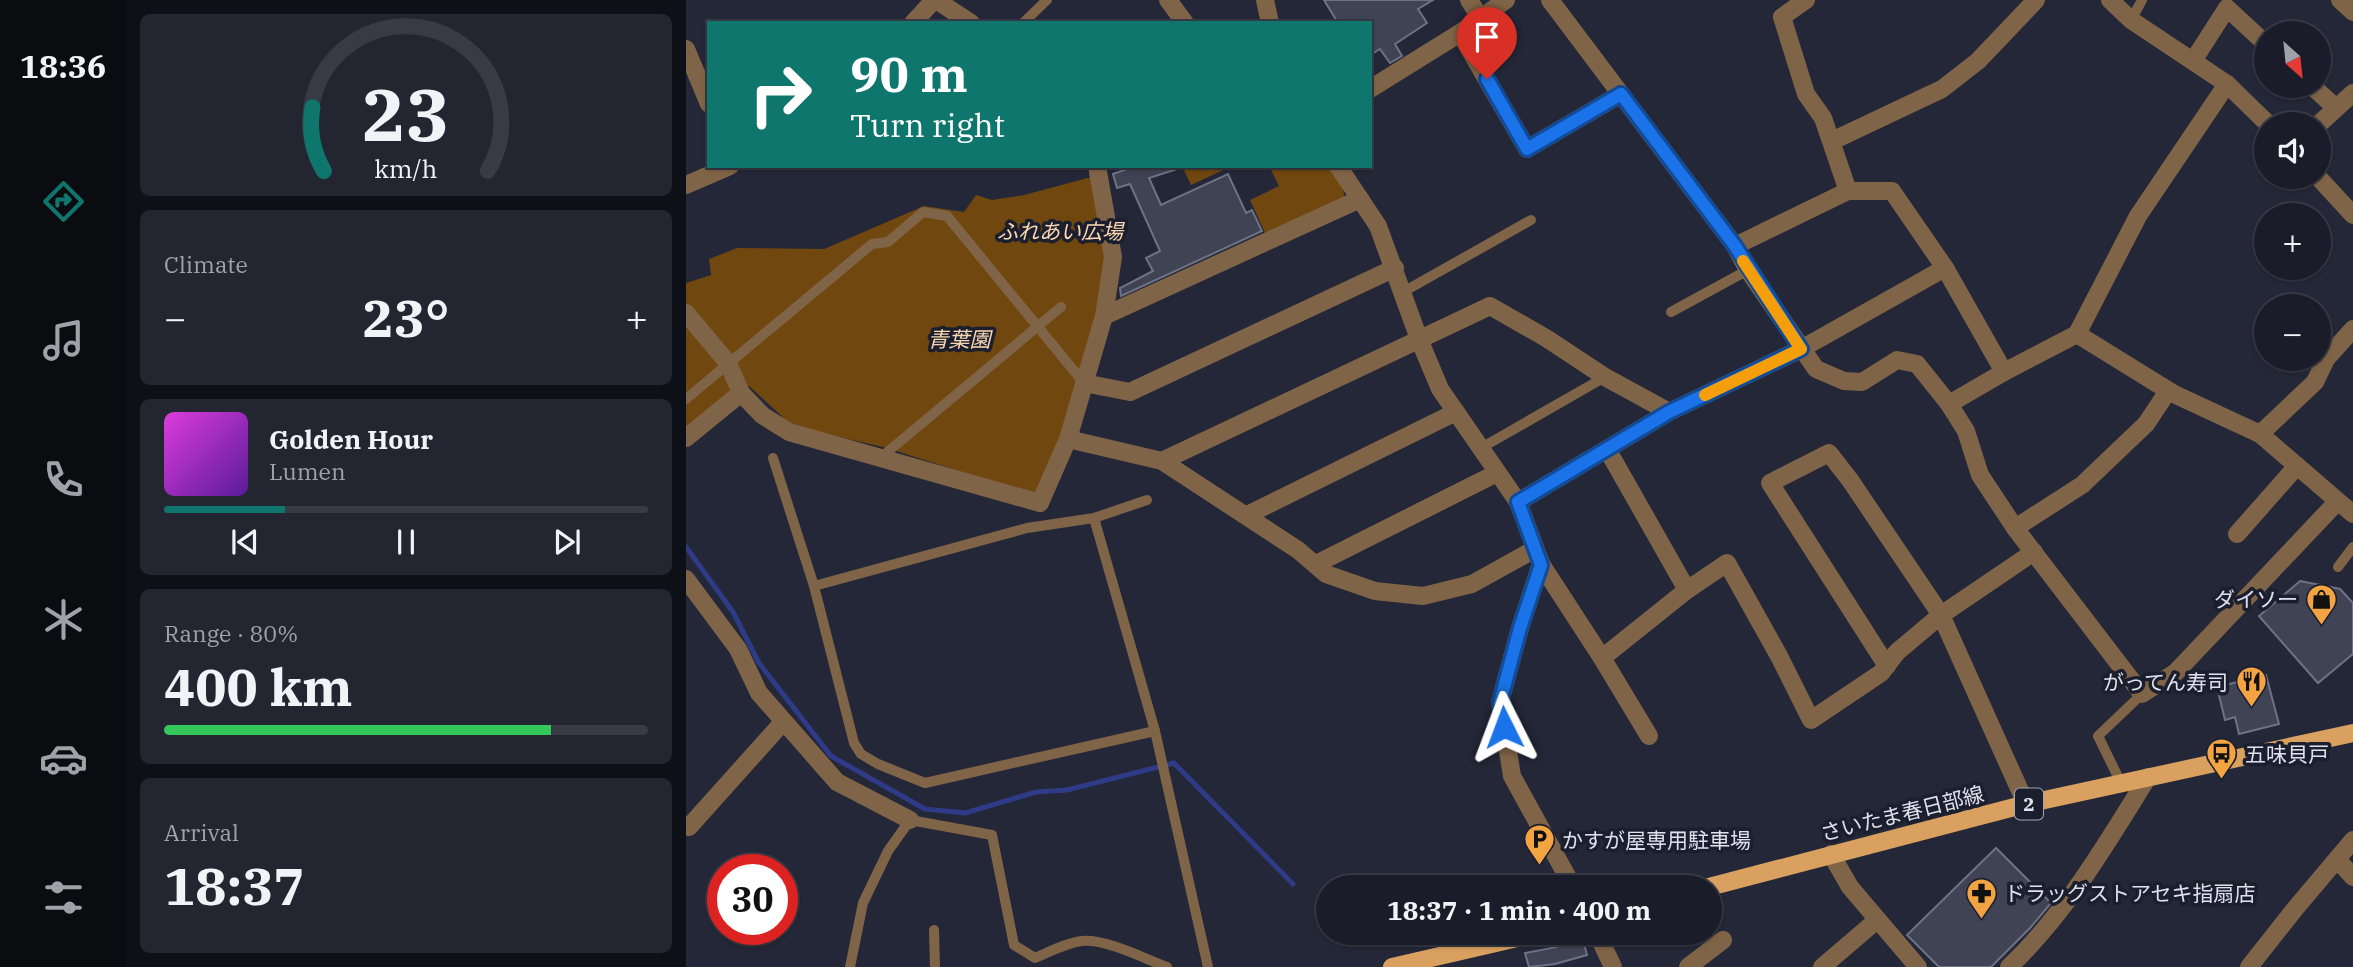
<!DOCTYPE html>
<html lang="en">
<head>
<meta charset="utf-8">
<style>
  body { margin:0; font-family:"IBM Plex Serif","Noto Sans JP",serif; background:#232631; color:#f1f3f6; height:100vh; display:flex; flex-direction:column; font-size:26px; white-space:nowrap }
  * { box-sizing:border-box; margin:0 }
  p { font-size:23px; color:#9fa2a8 }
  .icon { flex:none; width:38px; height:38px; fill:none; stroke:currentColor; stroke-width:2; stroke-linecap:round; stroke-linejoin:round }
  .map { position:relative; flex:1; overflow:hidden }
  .details { display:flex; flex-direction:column; gap:14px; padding:14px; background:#0e1017; width:560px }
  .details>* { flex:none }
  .top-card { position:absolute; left:21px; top:21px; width:665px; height:147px; border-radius:0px; box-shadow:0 2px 5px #0004,0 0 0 2px #383b46; background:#0f766e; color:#fff; overflow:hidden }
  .needle { width:46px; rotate:153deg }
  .buttons { position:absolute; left:1568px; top:21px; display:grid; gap:14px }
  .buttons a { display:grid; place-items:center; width:77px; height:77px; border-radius:50%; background:#1a1d29; box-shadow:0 2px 5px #0004,0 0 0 2px #383b46; font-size:35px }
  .speed { position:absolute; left:21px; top:854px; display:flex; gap:14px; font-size:35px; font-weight:700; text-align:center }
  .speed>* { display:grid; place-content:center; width:91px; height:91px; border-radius:50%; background:#1a1d29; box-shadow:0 2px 5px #0004,0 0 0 2px #383b46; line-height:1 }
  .speed .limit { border:10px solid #d22; background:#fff; color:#111 }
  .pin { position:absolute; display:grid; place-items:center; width:60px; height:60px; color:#fff; margin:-72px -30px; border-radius:50% 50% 50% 0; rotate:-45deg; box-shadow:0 0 7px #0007 }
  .pin .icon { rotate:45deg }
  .me { position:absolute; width:77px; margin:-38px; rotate:357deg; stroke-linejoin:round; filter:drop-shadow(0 0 5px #0008) }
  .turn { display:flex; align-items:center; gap:24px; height:147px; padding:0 28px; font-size:32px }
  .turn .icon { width:91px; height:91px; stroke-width:2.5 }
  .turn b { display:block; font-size:49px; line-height:60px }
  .big { font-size:52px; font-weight:700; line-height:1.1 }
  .details .widget { flex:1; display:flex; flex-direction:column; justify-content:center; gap:10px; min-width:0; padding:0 24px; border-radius:10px; background:#232631 }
  .details .dial { align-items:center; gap:0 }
  .dial svg { height:182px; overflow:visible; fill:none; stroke:#383b46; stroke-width:7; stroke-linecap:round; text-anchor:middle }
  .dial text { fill:#f1f3f6; stroke:none }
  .song { display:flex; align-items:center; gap:21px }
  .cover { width:84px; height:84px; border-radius:10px; background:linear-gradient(135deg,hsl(300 70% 55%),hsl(270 70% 35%)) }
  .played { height:7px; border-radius:4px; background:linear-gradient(90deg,#0f766e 25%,#383b46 25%) }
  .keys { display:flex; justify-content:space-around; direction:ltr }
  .heat { display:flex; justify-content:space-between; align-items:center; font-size:38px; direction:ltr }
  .charge { height:10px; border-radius:5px; background:linear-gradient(90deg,#34c759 80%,#383b46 0) }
  .trip { position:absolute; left:630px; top:875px; width:406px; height:70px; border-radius:35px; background:#1a1d29; box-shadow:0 2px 5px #0004,0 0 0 2px #383b46; font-weight:700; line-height:70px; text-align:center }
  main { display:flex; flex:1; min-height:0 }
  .tab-bar { display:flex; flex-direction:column; width:126px; justify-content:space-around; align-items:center; background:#0a0c10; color:#9fa2a8 }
  .tab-bar .icon { width:49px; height:49px }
  .tab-bar .selected { color:#0f766e }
  .tab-bar b { font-size:32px; color:#f1f3f6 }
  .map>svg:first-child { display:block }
</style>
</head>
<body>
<main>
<nav class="tab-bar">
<b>18:36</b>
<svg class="icon selected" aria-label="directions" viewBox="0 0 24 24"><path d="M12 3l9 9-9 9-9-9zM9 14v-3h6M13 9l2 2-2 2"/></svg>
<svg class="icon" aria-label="music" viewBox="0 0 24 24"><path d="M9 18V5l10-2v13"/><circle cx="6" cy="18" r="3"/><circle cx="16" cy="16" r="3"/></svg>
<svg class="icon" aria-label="phone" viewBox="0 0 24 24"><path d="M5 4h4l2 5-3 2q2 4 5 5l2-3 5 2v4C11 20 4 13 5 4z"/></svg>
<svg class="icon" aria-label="climate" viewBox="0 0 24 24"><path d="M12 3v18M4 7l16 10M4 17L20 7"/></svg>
<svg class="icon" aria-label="car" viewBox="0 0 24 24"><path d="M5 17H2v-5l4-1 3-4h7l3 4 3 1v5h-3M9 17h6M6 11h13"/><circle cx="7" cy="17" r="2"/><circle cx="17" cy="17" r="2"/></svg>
<svg class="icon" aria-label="filters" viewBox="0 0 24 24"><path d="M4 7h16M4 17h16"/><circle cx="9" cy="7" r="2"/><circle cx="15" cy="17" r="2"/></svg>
</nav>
<section class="details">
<div class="widget dial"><svg viewBox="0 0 100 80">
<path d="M14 69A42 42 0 1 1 86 69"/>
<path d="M14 69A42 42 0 0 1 9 41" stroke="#0f766e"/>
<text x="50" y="56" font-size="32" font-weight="700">23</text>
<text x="50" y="72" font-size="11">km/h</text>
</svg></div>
<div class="widget"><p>Climate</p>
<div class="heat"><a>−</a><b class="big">23°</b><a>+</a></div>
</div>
<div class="widget">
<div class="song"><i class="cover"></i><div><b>Golden Hour</b><p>Lumen</p></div></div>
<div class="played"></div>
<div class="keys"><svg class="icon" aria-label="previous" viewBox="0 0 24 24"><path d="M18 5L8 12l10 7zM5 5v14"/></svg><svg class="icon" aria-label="pause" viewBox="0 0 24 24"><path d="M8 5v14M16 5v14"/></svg><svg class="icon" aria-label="next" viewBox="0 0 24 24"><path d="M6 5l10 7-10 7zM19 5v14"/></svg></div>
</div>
<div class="widget"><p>Range · 80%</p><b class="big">400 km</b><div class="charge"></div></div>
<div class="widget"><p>Arrival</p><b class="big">18:37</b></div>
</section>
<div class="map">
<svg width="1667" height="967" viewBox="0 0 1667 967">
  <rect width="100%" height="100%" fill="#232737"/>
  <g fill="#70470f">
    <path d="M496,166H546L505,185Z"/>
    <path d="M583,166C595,166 630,163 639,167C651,171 659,188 658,199L580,235L564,200L593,186Z"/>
    <path d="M413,175L421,256L402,365L351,496L201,448L136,433L102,422L63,386L47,394L0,431V283L25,275L23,259L51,248L138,249L238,206L278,212L290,195L306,200L338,195Z"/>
  </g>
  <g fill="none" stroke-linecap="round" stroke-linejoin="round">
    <path stroke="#2f3b86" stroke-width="5" d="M0,547L47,612L73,663L145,756L239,809L279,813L350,792L381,790L488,763L607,884"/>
  </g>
  <g fill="#3f4354" stroke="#6d7285" stroke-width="2">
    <path d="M638,0H747L732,9L741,23L709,44L716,56L704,63L694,49L684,55V23H652Z"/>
    <path d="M450,166H490L491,169L463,178L475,205L542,174L560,213L566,210L576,231L435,296L434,288L467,271L460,258L474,251L444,184L431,188L427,174Z"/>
    <path d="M1614,581L1654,589L1667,603V654L1632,683L1573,616Z"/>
    <path d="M1580,675L1593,724L1553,734L1549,717L1539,720L1531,687Z"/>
    <path d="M1310,848L1365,903L1345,927L1305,967H1253L1221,935Z"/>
    <path d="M893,934V937L896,936L901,955L869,964L843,967L839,953L871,947L869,940Z"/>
  </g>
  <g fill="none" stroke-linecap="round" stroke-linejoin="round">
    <g stroke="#806447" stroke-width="10">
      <path d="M1445,20L1456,0"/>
      <path d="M337,23L361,0"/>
      <path d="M717,292L845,220"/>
      <path d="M985,312L1062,270"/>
      <path d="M0,399L186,244L202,242L237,212L261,216L398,383"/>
      <path d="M795,448L919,377"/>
      <path d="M87,458L128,586L168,743L175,754L192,764L239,783L469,731"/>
      <path d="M193,459L375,307"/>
      <path d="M408,518L469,731L522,967"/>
      <path d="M1652,567L1667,547"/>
      <path d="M128,586L341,528L408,518L461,500"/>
      <path d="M1435,783L1412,736L1456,694"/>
      <path d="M248,930L249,967"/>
      <path d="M164,967L177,903L202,851L224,820L306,835L328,945L349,958C365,951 380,943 396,941C421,939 457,958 481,967"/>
    </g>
    <g stroke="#806447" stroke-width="18">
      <path d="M250,0L285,23"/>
      <path d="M482,0L499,23"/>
      <path d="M579,0L584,23"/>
      <path d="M783,0L795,19"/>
      <path d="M864,0L1049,246L1062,270L1130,369L1158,381L1176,382L1211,360L1231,364L1263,404L1280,431L1294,475L1329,528L1456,694L1490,672L1651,502"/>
      <path d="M1424,0L1445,20L1541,84L1582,124"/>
      <path d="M1654,0L1667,12"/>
      <path d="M227,23L248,0"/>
      <path d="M774,33L841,149L935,94"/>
      <path d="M0,49L23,104"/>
      <path d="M1507,61L1541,8L1580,44"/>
      <path d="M1541,84L1452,216L1391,334L1488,394L1574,434L1667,514"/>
      <path d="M1626,86L1650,108"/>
      <path d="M684,89L774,33L820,0"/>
      <path d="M1633,124L1667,93"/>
      <path d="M1146,141L1256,89L1292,61L1350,0"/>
      <path d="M411,166L427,257L418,316L382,439L476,461L612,550L640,574L689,591L737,596L786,584L849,549"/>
      <path d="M652,166L692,226L733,339L754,389L832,502L855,564L834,628L814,702L826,776L887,887"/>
      <path d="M1632,177L1667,215"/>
      <path d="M0,185L44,166"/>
      <path d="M1162,191H1206L1259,268L1318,372"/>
      <path d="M1049,246L1162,191L1137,118L1120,94L1096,17L1120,0"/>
      <path d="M0,313L42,363L55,393"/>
      <path d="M418,316L674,199"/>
      <path d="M398,383L444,392L709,268"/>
      <path d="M1263,404L1318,372L1391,334"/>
      <path d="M1574,434L1629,382L1640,359L1667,329"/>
      <path d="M0,438L55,393L76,415L103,432L354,503L382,439"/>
      <path d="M921,449L1001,590"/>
      <path d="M476,461L804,306L860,338L919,377L983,412"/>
      <path d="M832,502L983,412L1115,349L1259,268"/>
      <path d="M561,515L770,412"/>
      <path d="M1329,528L1396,485L1460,424L1482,391"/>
      <path d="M1551,534L1611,466"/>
      <path d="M630,564L811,473"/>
      <path d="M855,564L916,658L1001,590L1041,563L1093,656L1125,720L1195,673L1211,652L1255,615L1348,552"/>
      <path d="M0,579L52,649L73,693L151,782L224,820"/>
      <path d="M916,658L963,736"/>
      <path d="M1201,666L1084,483L1143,453L1164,480L1255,615L1340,804"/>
      <path d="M0,826L3,827L97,722"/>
      <path d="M1145,854L1164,887L1232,967"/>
      <path d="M1651,859L1667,877"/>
      <path d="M911,933L927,967"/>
      <path d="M1002,967L1037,940"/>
      <path d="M1136,967L1191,920"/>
      <path d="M1323,967C1381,912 1420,844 1462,777"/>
      <path d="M1563,967L1608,910L1667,840"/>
    </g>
    <g stroke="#d9a05f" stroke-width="18">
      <path d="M1023,887L1340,804L1667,733"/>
      <path d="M706,967L853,933"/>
    </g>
  </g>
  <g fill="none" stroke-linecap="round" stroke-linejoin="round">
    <defs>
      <path id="route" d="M801,79L841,149L935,94L1049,246L1115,349L983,412L832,502L855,565L834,628L814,702L818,727"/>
    </defs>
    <use href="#route" stroke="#114b97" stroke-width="18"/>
    <use href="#route" stroke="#1a73e8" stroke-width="12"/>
    <path stroke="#f59e0b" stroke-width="12" d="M1019,395L1115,349L1057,261"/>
  </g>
  <defs>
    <symbol id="shop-pin" viewBox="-11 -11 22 30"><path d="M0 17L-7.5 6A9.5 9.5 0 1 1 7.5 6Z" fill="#f3a442" stroke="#1a1e2d"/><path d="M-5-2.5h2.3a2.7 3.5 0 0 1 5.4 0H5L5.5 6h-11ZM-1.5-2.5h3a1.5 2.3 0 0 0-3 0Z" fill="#111"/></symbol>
    <symbol id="restaurant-pin" viewBox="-11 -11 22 30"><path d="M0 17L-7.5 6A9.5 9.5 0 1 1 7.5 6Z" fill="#f3a442" stroke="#1a1e2d"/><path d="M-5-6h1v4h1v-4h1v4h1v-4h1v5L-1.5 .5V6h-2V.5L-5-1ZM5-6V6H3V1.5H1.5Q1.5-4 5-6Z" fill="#111"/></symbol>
    <symbol id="bus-pin" viewBox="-11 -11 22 30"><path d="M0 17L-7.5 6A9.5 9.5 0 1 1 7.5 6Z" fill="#f3a442" stroke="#1a1e2d"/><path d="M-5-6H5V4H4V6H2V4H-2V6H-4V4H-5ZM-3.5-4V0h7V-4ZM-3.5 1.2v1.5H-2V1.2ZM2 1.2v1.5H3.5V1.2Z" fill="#111"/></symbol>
    <symbol id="parking-pin" viewBox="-11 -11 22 30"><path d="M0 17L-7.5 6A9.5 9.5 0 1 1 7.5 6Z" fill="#f3a442" stroke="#1a1e2d"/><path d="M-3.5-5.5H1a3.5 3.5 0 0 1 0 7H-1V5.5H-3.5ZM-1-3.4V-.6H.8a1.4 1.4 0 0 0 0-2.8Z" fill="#111"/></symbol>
    <symbol id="pharmacy-pin" viewBox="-11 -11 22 30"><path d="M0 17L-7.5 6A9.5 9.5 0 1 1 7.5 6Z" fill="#f3a442" stroke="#1a1e2d"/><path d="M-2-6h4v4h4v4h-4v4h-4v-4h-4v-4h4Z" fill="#111"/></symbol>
  </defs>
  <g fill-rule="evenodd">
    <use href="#shop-pin" x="1618" y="582" width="35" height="47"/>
    <use href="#restaurant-pin" x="1548" y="664" width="35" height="47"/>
    <use href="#bus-pin" x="1518" y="736" width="35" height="47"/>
    <use href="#parking-pin" x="836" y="822" width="35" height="47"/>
    <use href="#pharmacy-pin" x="1278" y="876" width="35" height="47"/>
  </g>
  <g text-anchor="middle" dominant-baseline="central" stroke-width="7" stroke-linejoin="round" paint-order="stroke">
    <rect fill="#1a1e2d" stroke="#a3a6b3" stroke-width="2" x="1329" y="788.5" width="28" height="31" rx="5"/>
    <g font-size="19" font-weight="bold" fill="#dee1ec">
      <text x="1343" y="804">2</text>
    </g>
    <g font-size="21" font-style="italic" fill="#fad7b2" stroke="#1a1e2d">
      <text x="374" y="231">ふれあい広場</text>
      <text x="273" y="339">青葉園</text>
    </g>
    <g font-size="21" fill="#dee1ec" stroke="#1a1e2d" text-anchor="start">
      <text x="1612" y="599" text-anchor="end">ダイソー</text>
      <text x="1542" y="682" text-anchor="end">がってん寿司</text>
      <text x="1559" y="754">五味貝戸</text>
      <text x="876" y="840">かすが屋専用駐車場</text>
      <text x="1318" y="893">ドラッグストアセキ指扇店</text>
    </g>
    <g font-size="21" fill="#dee1ec" stroke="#1a1e2d">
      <text transform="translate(1216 813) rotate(-14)">さいたま春日部線</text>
    </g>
  </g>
</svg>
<div class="buttons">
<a><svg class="needle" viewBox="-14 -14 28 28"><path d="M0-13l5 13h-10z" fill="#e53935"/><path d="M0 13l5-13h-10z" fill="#9fa2a8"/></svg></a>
<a><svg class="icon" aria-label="sound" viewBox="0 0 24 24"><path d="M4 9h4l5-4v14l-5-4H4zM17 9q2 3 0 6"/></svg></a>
<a>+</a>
<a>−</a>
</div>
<div class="speed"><div class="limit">30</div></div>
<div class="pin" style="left:801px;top:79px;background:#d93025"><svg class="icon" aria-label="arrive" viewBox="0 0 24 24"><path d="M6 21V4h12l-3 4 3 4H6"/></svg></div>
<svg class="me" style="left:818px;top:727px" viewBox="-20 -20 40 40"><path d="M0-17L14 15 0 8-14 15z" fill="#1a73e8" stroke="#fff" stroke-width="4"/></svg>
<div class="trip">18:37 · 1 min · 400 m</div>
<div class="top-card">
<div class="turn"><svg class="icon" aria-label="right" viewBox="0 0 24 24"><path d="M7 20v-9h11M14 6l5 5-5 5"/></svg><div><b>90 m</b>Turn right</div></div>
</div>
</div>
</main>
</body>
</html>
